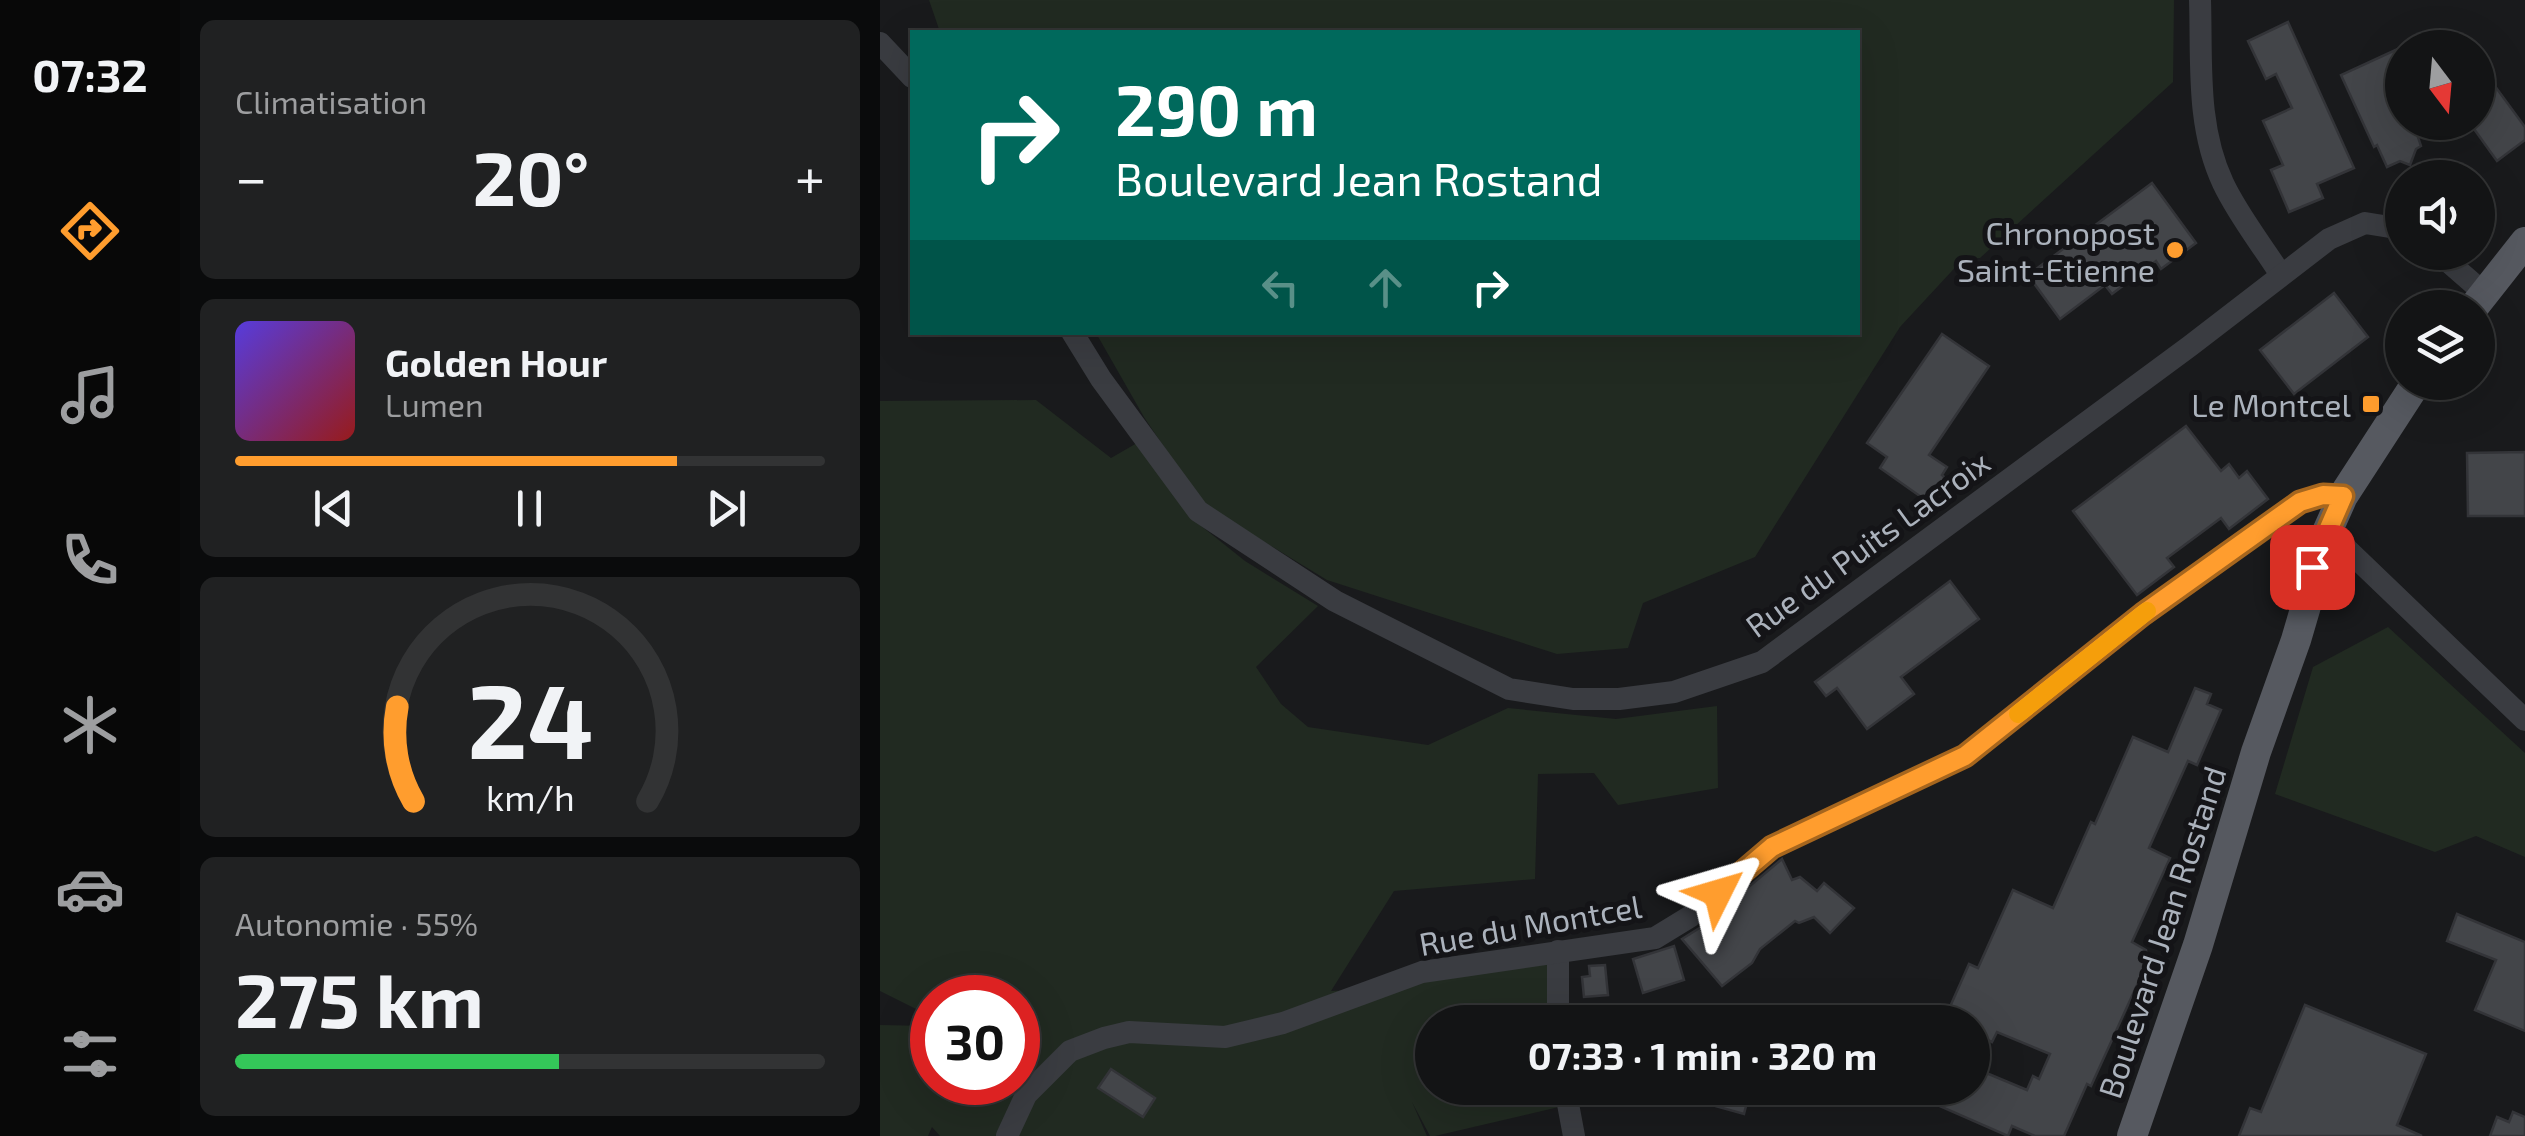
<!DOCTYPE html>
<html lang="fr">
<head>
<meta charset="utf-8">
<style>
  body { margin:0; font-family:"Exo 2",sans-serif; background:#202122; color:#f1f3f6; height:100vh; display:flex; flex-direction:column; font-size:38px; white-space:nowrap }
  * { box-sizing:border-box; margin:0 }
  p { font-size:32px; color:#9d9ea0 }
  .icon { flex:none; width:55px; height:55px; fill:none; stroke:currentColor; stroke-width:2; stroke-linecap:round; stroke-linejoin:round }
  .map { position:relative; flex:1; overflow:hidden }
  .details { display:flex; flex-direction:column; gap:20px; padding:20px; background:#0a0b0c; width:700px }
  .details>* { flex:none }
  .hud { position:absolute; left:30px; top:30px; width:950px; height:305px; border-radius:0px; box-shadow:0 10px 40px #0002,0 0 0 2px #323334; background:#00695c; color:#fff; overflow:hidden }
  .needle { width:65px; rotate:164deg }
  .buttons { position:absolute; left:1505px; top:30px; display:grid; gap:20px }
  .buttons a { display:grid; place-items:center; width:110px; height:110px; border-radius:50%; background:#131415; box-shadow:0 10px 40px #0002,0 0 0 2px #323334; font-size:50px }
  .speed { position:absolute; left:30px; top:975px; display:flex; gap:20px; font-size:50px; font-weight:700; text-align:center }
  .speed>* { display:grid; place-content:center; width:130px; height:130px; border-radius:50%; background:#131415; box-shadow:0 10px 40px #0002,0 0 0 2px #323334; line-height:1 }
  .speed .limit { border:15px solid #d22; background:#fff; color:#111 }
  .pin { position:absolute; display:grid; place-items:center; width:85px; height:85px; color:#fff; margin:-42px; border-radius:20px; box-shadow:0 5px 15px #0006 }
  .me { position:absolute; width:110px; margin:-55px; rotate:50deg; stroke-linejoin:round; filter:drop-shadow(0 0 8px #0008) }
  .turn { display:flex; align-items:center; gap:35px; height:210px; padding:0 40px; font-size:45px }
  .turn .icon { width:130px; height:130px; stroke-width:2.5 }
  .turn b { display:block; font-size:70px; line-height:85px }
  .lanes { display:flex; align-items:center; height:95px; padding:0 40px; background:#0003; justify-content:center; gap:50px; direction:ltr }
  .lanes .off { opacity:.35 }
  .big { font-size:75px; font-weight:700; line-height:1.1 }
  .details .tile { flex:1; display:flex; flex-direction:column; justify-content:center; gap:15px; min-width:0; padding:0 35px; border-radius:15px; background:#202122 }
  .details .dial { align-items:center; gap:0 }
  .dial svg { height:260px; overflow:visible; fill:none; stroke:#323334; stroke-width:7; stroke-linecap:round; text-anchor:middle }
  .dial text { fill:#f1f3f6; stroke:none }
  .song { display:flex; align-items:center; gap:30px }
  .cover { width:120px; height:120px; border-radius:15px; background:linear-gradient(135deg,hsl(250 70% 55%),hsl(0 70% 35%)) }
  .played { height:10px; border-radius:5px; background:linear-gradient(90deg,#ff9d2e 75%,#323334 75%) }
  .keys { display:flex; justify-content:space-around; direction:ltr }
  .heat { display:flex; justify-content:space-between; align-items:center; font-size:55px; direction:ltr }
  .charge { height:15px; border-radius:8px; background:linear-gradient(90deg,#34c759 55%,#323334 0) }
  .trip { position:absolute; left:535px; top:1005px; width:575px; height:100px; border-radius:50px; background:#131415; box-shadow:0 10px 40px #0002,0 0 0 2px #323334; font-weight:700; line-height:100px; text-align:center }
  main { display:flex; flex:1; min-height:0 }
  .menu { display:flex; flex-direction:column; width:180px; justify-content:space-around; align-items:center; background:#080808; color:#9d9ea0 }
  .menu .icon { width:70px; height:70px }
  .menu .current { color:#ff9d2e }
  .menu b { font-size:45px; color:#f1f3f6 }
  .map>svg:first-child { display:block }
</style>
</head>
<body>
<main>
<nav class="menu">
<b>07:32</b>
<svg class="icon current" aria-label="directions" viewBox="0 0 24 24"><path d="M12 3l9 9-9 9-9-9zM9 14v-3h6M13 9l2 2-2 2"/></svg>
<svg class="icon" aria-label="music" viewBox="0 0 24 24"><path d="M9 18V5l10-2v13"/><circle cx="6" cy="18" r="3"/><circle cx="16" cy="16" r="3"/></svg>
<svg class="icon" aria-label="phone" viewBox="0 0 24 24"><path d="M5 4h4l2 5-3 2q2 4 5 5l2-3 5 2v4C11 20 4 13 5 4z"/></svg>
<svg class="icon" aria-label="climate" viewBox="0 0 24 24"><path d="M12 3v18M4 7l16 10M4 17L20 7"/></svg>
<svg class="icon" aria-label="car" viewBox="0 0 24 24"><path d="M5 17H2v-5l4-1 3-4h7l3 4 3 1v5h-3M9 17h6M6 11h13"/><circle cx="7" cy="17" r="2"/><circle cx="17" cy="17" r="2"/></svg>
<svg class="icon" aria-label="filters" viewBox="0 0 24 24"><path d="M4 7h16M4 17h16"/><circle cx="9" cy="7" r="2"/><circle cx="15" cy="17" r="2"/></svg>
</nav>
<section class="details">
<div class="tile"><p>Climatisation</p>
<div class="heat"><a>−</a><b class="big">20°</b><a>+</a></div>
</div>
<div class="tile">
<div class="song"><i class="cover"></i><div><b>Golden Hour</b><p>Lumen</p></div></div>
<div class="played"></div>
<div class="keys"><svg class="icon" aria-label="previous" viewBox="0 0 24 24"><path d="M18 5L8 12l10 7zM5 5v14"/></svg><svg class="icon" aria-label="pause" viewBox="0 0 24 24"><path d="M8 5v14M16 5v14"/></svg><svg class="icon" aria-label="next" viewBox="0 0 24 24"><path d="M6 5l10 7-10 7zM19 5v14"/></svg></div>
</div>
<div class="tile dial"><svg viewBox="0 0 100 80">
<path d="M14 69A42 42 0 1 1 86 69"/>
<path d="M14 69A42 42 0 0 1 9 40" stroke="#ff9d2e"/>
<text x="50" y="56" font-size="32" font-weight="700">24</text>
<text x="50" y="72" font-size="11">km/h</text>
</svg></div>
<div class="tile"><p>Autonomie · 55%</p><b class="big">275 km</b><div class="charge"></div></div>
</section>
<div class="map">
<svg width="1645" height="1136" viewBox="0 0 1645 1136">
  <rect width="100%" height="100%" fill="#191a1c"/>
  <g fill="#212a21">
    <path d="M49,0H1294L1293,82L1100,258L1083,259L1020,327L875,557L763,603L748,648L677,654L447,580L322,504L264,417L216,333L978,332V32H60Z"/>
    <path d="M156,400L231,458L257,443L310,517L365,561L438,606L376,667L401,704L428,727L548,745L628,708L736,719L837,706L838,788L738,805L714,773L658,774L655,879L514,891L451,991C524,990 597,972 671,963L673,1022H552V1088H677L679,1107L555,1136H550L532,1102L547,1136H60L52,1127L48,1136H0V1025L52,1026V1082H138V998H52V1017L0,991V401Z"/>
    <path d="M1508,627L1645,753V857L1596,836L1555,852L1395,794L1433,667Z"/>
  </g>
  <g fill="#434549" stroke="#333438" stroke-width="2.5">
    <path d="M1408,22L1474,168L1437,184L1443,198L1409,212L1391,170L1403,165L1383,121L1412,108L1396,74L1386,79L1368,41Z"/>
    <path d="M1522,47V122H1533L1541,146L1536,149L1530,165L1520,161L1507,167L1497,145L1494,147L1461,75Z"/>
    <path d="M1598,63L1645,127V140L1617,161L1589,122H1598Z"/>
    <path d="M1272,183L1316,243L1281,269L1276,261L1232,294L1225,285L1180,319L1148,275Z"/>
    <path d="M1454,293L1488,337L1414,394L1380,350Z"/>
    <path d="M1062,334L1109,366L1049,455L1067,467L1062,475L1067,480L1044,499L1000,468L1007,457L987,443Z"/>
    <path d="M1306,426L1341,471L1349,464L1359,478L1367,471L1388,499L1349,529L1341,518L1287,558L1294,567L1257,595L1193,511Z"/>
    <path d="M1645,452V516H1588L1587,453Z"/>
    <path d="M1070,581L1099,619L1021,677L1034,694L987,729L957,688L946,696L935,682Z"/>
    <path d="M1315,688L1331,694L1327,704L1341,710L1317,765L1308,761L1269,848L1290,858L1252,942L1266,950L1268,961L1211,1086L1207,1084L1184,1136H1155L1132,1126L1128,1136L1048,1101L1055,1088H1092V1067L1147,1090L1153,1076L1159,1079L1170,1054L1117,1032L1112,1042L1092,1033V1022H1076L1065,1018L1089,964L1098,968L1133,890L1173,908L1211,822L1215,824L1253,737L1288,752Z"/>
    <path d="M902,859L912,880L920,877L937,891L944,883L974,908L950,933L934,917L919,923L915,921L880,949L872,963L842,986L802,939L821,927Z"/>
    <path d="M1577,914L1645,942V1031L1595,1010L1616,960L1567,941Z"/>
    <path d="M794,946L804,980L763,993L753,959Z"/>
    <path d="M725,965L728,995L704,997L702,977L710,976L709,966Z"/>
    <path d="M1425,1005L1546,1054L1517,1125L1542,1136H1359L1370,1108L1381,1112Z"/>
    <path d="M231,1069L275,1098L263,1117L218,1088Z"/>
    <path d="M821,1088H842L840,1094L867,1102L864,1114L817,1101Z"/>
    <path d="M1633,1112L1645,1117V1136H1610L1617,1117L1629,1122Z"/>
  </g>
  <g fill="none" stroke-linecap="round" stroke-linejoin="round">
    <g stroke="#3a3c41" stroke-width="22">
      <path d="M1320,0C1322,61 1316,126 1343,183C1358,215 1382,245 1401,275"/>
      <path d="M0,43L32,77"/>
      <path d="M1557,252L1604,293"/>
      <path d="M192,332L221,379L318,511L455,601L629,689L693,699H739L794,692L882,662L1310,346L1449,239L1485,223L1522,229"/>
      <path d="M1448,531L1645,720"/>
      <path d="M678,1022V951"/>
      <path d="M685,1088L694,1136"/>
      <path d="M127,1136L146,1095L190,1051L224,1038L249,1032L345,1037L403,1023L542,972L775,938L811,916L892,847L1085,756L1263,614L1421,502L1434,497L1463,496"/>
    </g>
    <g stroke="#565960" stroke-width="30">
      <path d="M1593,308L1645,242"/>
      <path d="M1439,550L1463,496L1537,382"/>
      <path d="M1252,1136L1318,945L1376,752L1416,640L1448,531"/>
    </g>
  </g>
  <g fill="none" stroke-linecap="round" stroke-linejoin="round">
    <defs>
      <path id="route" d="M838,893L892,847L1085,756L1263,614L1420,502L1443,495L1463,496L1432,567"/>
    </defs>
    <use href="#route" stroke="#a6661e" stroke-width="25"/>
    <use href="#route" stroke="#ff9d2e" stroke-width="18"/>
    <path stroke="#f59e0b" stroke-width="18" d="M1138,714L1267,611"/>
  </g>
  <g fill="#ff9d2e" stroke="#141417" stroke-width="4">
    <circle cx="1295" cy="250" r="10"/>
    <rect x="1481" y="394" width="20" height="20" rx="5"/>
  </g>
  <g text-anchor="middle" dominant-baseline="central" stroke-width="10" stroke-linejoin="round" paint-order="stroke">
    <g font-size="32" fill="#abb2bc" stroke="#141417" text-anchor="end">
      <text x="1275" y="232">Chronopost<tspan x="1275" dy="37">Saint-Etienne</tspan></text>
      <text x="1471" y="404">Le Montcel</text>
    </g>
    <g font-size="32" fill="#abb2bc" stroke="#141417">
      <text transform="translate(987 543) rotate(-36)">Rue du Puits Lacroix</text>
      <text transform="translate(650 924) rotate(-10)">Rue du Montcel</text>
      <text transform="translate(1281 932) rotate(-72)">Boulevard Jean Rostand</text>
    </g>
  </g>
</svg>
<div class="buttons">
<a><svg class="needle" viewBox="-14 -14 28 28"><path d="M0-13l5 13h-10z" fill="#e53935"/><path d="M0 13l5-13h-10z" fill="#9d9ea0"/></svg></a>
<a><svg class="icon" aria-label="sound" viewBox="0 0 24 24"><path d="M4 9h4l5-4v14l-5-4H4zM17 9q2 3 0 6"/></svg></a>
<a><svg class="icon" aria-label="layers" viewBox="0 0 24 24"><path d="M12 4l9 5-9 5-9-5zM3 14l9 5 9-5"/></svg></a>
</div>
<div class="speed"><div class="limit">30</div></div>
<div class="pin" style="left:1432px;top:567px;background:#d93025"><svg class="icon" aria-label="arrive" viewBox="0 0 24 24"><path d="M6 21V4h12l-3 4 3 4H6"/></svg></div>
<svg class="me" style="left:838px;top:893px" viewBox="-20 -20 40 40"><path d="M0-17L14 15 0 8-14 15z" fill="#ff9d2e" stroke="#fff" stroke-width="4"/></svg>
<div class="trip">07:33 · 1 min · 320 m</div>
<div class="hud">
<div class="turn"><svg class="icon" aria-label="right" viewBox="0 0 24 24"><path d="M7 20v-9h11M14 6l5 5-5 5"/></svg><div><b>290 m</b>Boulevard Jean Rostand</div></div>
<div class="lanes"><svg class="icon off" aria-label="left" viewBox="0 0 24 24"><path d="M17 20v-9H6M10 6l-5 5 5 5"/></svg><svg class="icon off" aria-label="ahead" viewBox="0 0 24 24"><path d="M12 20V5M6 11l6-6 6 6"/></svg><svg class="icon" aria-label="right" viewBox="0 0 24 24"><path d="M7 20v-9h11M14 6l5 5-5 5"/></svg></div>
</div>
</div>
</main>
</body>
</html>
